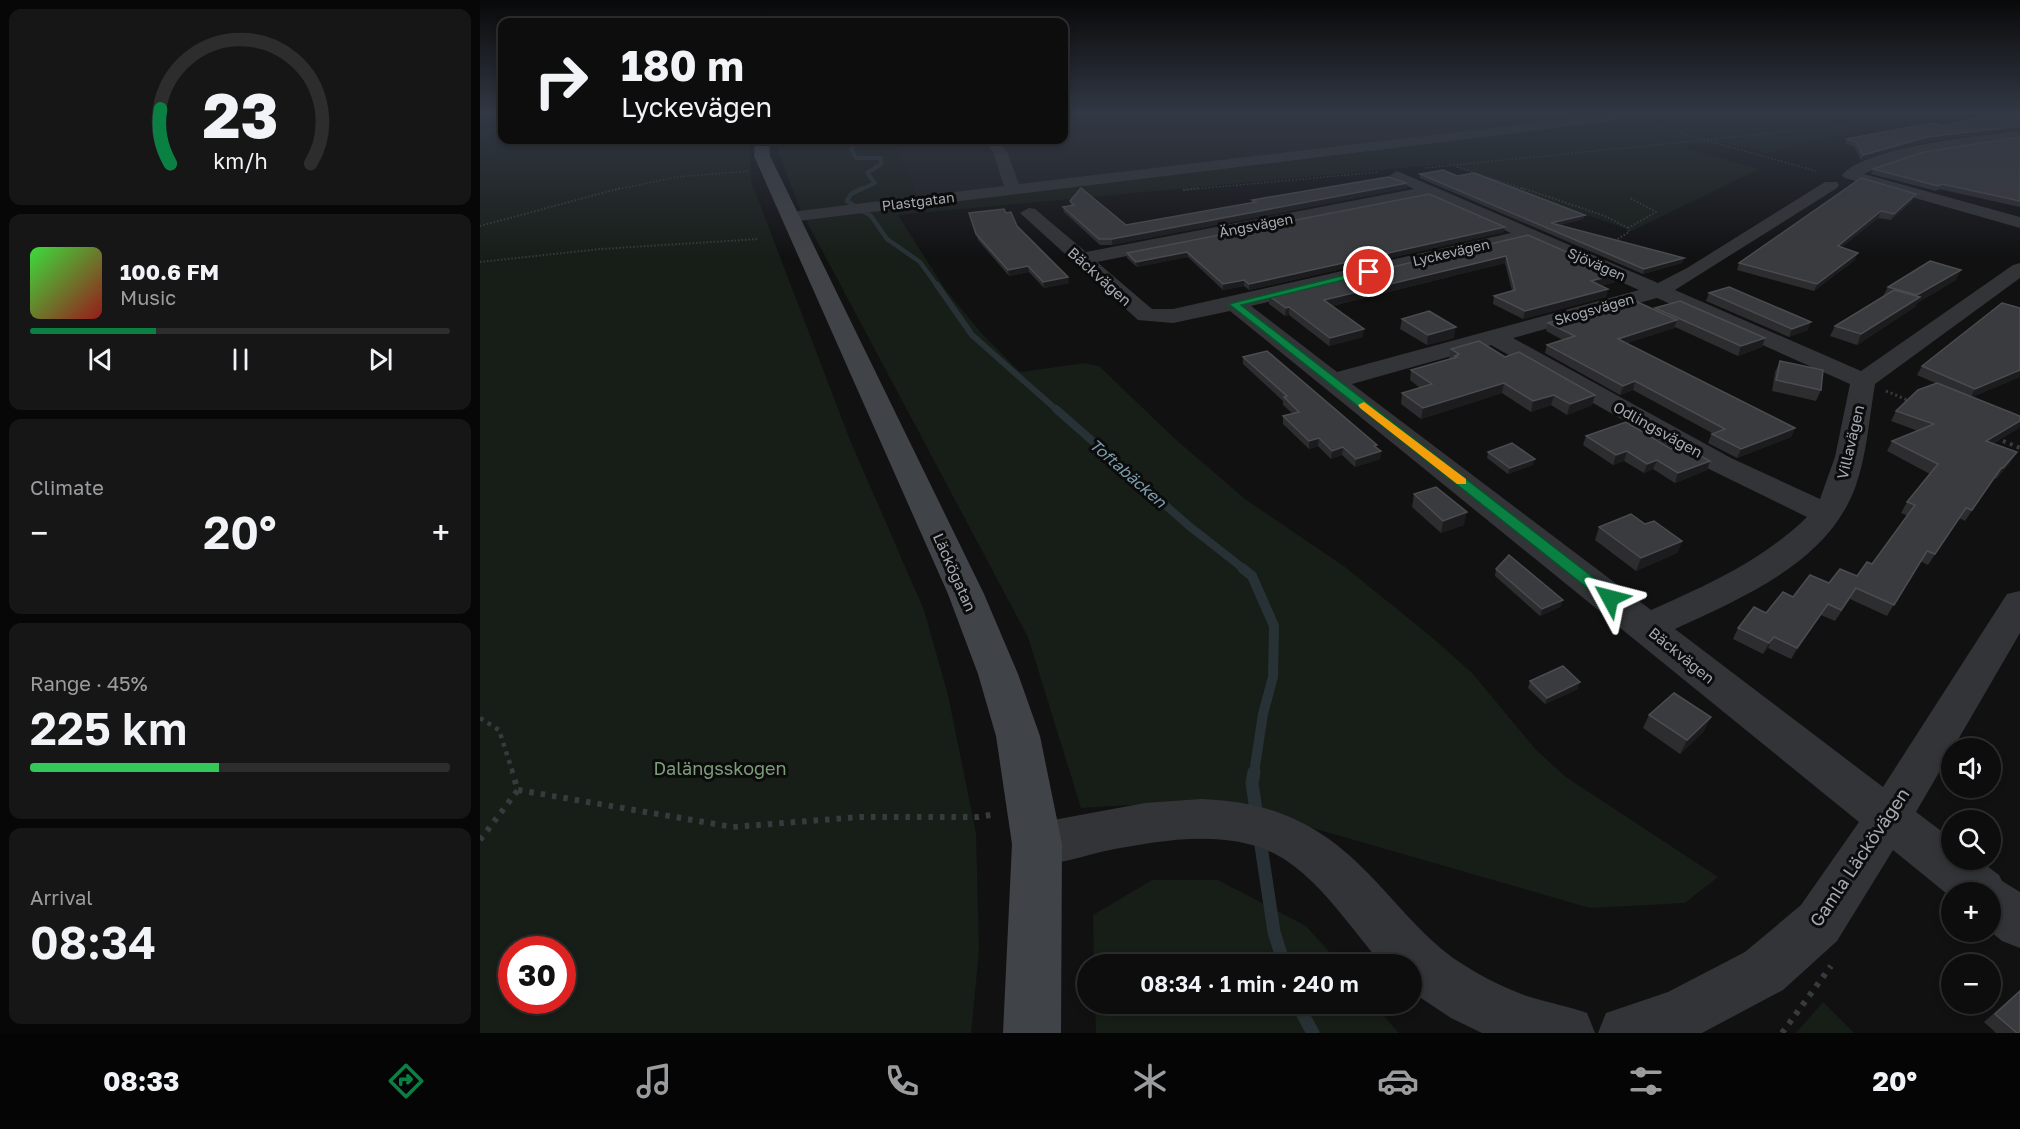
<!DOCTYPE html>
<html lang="en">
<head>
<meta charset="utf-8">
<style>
  body { margin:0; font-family:"Golos Text",sans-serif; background:#161617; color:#f1f3f6; height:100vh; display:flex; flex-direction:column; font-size:22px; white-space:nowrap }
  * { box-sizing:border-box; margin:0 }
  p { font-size:20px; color:#9a9c9e }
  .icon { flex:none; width:33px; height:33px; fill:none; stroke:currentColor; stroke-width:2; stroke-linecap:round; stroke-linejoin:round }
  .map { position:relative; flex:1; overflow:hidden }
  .side { display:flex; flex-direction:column; gap:9px; padding:9px; background:#070708; width:480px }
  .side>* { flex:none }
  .top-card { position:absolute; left:18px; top:18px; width:570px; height:126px; border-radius:12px; box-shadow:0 3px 9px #0003,0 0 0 2px #2d2d2e; background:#0d0d0e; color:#f1f3f6; overflow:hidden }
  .tools { position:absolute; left:1461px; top:738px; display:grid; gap:12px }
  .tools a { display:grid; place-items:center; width:60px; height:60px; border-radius:50%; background:#0d0d0e; box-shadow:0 3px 9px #0003,0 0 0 2px #2d2d2e; font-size:30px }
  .speed { position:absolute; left:18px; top:936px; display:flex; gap:12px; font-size:30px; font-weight:700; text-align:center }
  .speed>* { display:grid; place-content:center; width:78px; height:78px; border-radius:50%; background:#0d0d0e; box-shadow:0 3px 9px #0003,0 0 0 2px #2d2d2e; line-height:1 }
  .speed .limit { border:9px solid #d22; background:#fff; color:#111 }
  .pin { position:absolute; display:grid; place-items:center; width:51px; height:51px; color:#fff; margin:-26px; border:3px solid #fff; border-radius:50%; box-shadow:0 2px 6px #0007 }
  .me { position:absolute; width:66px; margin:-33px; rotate:308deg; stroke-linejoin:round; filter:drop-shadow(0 0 4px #0008) }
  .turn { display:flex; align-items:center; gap:21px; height:126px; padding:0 24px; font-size:27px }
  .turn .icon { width:78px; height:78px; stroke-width:2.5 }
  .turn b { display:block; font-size:42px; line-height:51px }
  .big { font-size:45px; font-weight:600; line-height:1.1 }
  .side .tile { flex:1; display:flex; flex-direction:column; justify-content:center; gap:9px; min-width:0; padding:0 21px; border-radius:12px; background:#161617 }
  .side .dial { align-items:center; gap:0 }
  .dial svg { height:156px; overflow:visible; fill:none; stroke:#2d2d2e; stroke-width:7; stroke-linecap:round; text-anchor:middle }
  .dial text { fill:#f1f3f6; stroke:none }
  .song { display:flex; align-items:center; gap:18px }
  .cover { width:72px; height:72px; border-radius:9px; background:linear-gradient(135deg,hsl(120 70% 55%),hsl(0 70% 35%)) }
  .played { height:6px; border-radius:3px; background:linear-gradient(90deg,#0b8043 30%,#2d2d2e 30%) }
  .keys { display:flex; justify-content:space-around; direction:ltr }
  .heat { display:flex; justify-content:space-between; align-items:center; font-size:33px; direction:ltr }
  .charge { height:9px; border-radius:4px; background:linear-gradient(90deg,#34c759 45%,#2d2d2e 0) }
  .trip { position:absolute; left:597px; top:954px; width:345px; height:60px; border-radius:30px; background:#0d0d0e; box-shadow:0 3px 9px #0003,0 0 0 2px #2d2d2e; font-weight:600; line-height:60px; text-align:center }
  .tab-bar { display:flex; height:96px; justify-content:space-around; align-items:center; background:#050506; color:#9a9c9e }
  .tab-bar .icon { width:42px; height:42px }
  .tab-bar .active { color:#0b8043 }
  .tab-bar b { font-size:27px; color:#f1f3f6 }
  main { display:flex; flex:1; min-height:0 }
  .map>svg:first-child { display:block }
</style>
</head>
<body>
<main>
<section class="side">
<div class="tile dial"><svg viewBox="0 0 100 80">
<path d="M14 69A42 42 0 1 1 86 69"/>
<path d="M14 69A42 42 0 0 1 9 41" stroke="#0b8043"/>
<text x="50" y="56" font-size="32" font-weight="700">23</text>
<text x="50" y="72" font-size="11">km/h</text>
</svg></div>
<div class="tile">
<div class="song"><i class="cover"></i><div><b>100.6 FM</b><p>Music</p></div></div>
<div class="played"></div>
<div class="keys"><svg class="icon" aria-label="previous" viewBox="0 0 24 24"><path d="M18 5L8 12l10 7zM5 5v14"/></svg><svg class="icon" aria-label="pause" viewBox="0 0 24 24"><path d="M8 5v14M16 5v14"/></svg><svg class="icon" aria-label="next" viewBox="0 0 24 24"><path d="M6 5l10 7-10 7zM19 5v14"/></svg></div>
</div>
<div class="tile"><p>Climate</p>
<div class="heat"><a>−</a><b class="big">20°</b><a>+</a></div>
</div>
<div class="tile"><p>Range · 45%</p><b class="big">225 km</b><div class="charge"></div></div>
<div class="tile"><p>Arrival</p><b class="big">08:34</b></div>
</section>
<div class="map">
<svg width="1540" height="1033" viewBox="0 0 1540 1033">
  <rect width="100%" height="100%" fill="#111112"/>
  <path fill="#1d1d1f" d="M584,114H1143L1137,118L440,202L411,140H584Z"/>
  <g fill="#171d17" fill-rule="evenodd">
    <path d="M0,114H22V140H270L271,181L370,440L444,610L468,695L496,833L499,951L491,1033H0ZM32,950H82V1000H32Z"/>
    <path d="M1143,114H1464L1393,120L1385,127L1288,153L1245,143L1209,145L1204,148L1279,169L1152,231L966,164L418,215L465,289L503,335L540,372L605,363L619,366L693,437L765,499L865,567L954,639L992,673L1056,750L1086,777L1238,877L1205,903L1110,908L735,800L601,808L548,637L320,209L294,140H411L440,202L1136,118Z"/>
    <path d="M672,880H738L826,926L860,964H614L613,915Z"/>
    <path d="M1343,1002L1374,1033H1316Z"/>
    <path d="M615,1004H893L919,1033H616Z"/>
  </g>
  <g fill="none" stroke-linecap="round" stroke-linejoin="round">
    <path stroke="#283135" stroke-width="4" d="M334,140L327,144L368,143L374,145L371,149L376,158H401V164L387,173L395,183L380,190"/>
    <path stroke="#283135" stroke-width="4.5" d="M383,188L371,194L367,201L391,216L407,239L440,262L458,287"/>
    <path stroke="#283135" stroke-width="6" d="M457,285L492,335L578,411"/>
    <path stroke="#283135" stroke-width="8" d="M576,409L709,526L764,569"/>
    <path stroke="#283135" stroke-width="10" d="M762,568L772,576L794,626L793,677L783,714L774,773"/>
    <g stroke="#283135" stroke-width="13">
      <path d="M774,772L772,783L777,817"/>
      <path d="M780,839L794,932L804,964"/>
      <path d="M817,1004L833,1033"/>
    </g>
    <g stroke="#383b3e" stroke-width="1.5" stroke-dasharray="1.5 2" stroke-linecap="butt">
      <path d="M1153,120L1336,171"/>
      <path d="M1410,121L1418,114"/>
      <path d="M0,138L22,128"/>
      <path d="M977,167L1046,190"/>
      <path d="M945,168L1484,114"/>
      <path d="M135,190L196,177L269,171"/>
      <path d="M704,190L899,172"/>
    </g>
    <g stroke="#383b3e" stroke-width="2" stroke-dasharray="1.5 2" stroke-linecap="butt">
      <path d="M1042,188L1125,216L1148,228L1149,232L1133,242"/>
      <path d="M703,190L720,188"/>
      <path d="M0,226L141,188"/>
      <path d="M1148,228L1176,212L1150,198"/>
      <path d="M0,262L120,249L279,239"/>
    </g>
    <path stroke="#383b3e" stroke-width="3" stroke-dasharray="2 3" stroke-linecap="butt" d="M1406,391L1432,402"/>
    <path stroke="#383b3e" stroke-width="4" stroke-dasharray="3 4.5" stroke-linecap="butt" d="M1516,438L1540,448"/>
    <path stroke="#383b3e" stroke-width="4.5" stroke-dasharray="4 5" stroke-linecap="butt" d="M0,718L19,730L33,773"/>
    <g stroke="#383b3e" stroke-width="6" stroke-dasharray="4.5 7" stroke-linecap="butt">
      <path d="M38,790L253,827L380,817H498L517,814"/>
      <path d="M0,840L38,790L32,772"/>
      <path d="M1302,1033L1351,966"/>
    </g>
    <g fill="#323437" fill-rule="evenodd">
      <path d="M1130,114H1142L1134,121L310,222L301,217L310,212L524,186L513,152L504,140H518L527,152L539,184Z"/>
      <path d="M1540,131V139C1487,145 1433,150 1384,174L1540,217V228L1365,178L1362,175C1385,147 1503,135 1540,131Z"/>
      <path d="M917,171L1178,283L1207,268L1345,182H1357L1359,185L1357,188L1195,290L1381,371L1533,265L1540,263V278L1395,384C1389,419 1387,455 1375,488C1347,563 1263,597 1195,629L1403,787L1527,594L1540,591V633L1436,812L1472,839V860H1499L1519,875L1522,881L1540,892V948L1522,941L1510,931V892H1472V898L1413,850L1357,941L1303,990L1222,1033H1118L1126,1013L1188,992L1265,952L1321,905L1379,822L750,311L693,323L658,320L540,213L549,208L555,209L606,252L934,189L912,179L909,176ZM949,196L1031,233L693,309H672L617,262ZM1047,240L1159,290L857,372L771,306ZM1177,298L1370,384L1355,457L1340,499L1251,458L1033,338ZM1011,345L1231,470L1327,517C1282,561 1227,585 1171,610L872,384Z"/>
      <path d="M721,799C802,802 849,829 902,888C924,912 946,938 973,958C997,974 1023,988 1050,997C1069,1003 1088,1006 1107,1013L1115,1033H1002L971,1018L932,992V964H902C872,930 845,887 807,861C756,826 681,840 625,851C607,855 573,866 558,865C552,865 545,861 540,859L534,844L540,829L557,823L665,803Z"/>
    </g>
    <path fill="#404347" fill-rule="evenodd" d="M275,140H289L290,156L504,594L538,674L560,736L582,844L581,1033H523L532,844L516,736L498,674L468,594L274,156Z"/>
  </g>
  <g fill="#2d2d30">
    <path d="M1540,114V130L1445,142L1381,160L1374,146L1365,144L1367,139Z"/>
    <path d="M1540,137V207L1459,189L1456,191L1391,174L1393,169Z"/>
    <path d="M940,174L977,176L1105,215L1103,219L1079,225L1204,258L1202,263L1163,274L940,178Z"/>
    <path d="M927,183V188L632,245H620L584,212L583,207L591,206L590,201L646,225L772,203V200Z"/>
    <path d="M1433,200L1411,220L1398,218L1362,247L1375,260L1334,291L1257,270L1259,263Z"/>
    <path d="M489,213H526L589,283L564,288L549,272L529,276L498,240Z"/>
    <path d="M1024,232L769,290L764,286L743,290L708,257L657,267L647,258V253Z"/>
    <path d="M1048,235L1137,274L1135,282L1121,286L1128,289L1126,297L1043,319L1013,304L1014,296L1032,291L1025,263L852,306L883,337L849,346L809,315L805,316L789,304V296Z"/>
    <path d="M1476,280L1437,303L1435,307L1377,345L1350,336L1355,326L1403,296L1408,287Z"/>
    <path d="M1229,293L1328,330L1309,337L1226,301Z"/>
    <path d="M1175,308L1285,338L1282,347L1258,356L1195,327L1194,328L1147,343L1315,428L1311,437L1257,458L1228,443L1232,433L1153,390L1140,395L1065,353L1067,345L1083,340L1066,331L1068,323L1175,310Z"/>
    <path d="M1540,308V377L1492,397L1540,416V426L1539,428L1512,444L1530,463L1516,479L1514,478L1485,521L1479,518L1448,565L1440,561L1407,616L1370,599L1355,621L1341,615L1311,659L1288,648L1283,654L1253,639L1258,628L1286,613L1313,597L1349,583L1377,576L1392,564L1428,516L1421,513L1427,502L1450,474L1407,451L1412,441L1438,431L1411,421L1416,411L1460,385L1437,375L1442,366Z"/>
    <path d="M922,319L974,338L947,345L920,329Z"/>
    <path d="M971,349L1025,357L1115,395L1112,405L1087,415L1071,405L1051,412L1022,393L941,419L921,404L922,393L940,388L930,380L931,370L969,359Z"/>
    <path d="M763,357L897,448L901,451L900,459L875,467L862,455L851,459L838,446L829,449L803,424V416L812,413L803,405V401L763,364Z"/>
    <path d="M1300,361L1341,390L1336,401L1292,391L1295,372Z"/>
    <path d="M1106,436L1191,449L1230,461L1227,470L1195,483L1173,469L1164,473L1144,461L1133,465L1103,445Z"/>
    <path d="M1008,452L1053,465L1028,474L1007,458Z"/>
    <path d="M934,494L984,525L961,533L932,507Z"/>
    <path d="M1119,527L1202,541L1197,553L1156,571L1115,540Z"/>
    <path d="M1016,569L1083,600L1080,607L1060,616L1015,576Z"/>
    <path d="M1050,681L1098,689L1065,704L1048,688Z"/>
    <path d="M1169,715L1224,731L1200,754L1163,728Z"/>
    <path d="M1540,990V1033H1516L1504,1022Z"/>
  </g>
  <g fill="#1c1c1e">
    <path d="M1540,126V130L1445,142L1381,160L1383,155L1447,137Z"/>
    <path d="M927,183V188L632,245V239Z"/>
    <path d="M1436,194L1433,200L1411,220L1414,214Z"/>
    <path d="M1401,211L1398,218L1355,253L1358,246Z"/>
    <path d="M1105,215L1103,219L1070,228L1071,223Z"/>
    <path d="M1025,227L1024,232L769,290V284Z"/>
    <path d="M707,252L708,257L657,267L656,262Z"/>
    <path d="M1378,253L1375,260L1334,291L1337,284Z"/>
    <path d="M1026,256L1025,263L843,308L844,300Z"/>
    <path d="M1204,258L1202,263L1163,274L1164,269Z"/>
    <path d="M548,266L549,272L529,276L528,270Z"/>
    <path d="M1481,270L1476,280L1437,303L1435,307L1377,345L1381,334L1437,295Z"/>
    <path d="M1137,274L1135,282L1109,289L1111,281Z"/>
    <path d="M588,277L589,283L564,288L563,282Z"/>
    <path d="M764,280V286L743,290V284Z"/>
    <path d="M1128,289L1126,297L1043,319L1045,311Z"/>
    <path d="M809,307V315L805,316L806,308Z"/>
    <path d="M1197,320L1194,328L1136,347L1138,339Z"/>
    <path d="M1331,322L1328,330L1309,337L1312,329Z"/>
    <path d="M976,327L974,338L947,345L948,335Z"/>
    <path d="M884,329L883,337L849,346L850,338Z"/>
    <path d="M1285,338L1282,347L1258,356L1261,346Z"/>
    <path d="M1540,370V377L1490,398L1495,389Z"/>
    <path d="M1155,381L1153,390L1140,395L1143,386Z"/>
    <path d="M1024,383L1022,393L941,419L943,408Z"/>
    <path d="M1074,395L1071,405L1051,412L1053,401Z"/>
    <path d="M1115,395L1112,405L1087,415L1090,404Z"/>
    <path d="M1540,421V426L1539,428L1499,451L1506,441Z"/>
    <path d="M1315,428L1311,437L1257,458L1261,449Z"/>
    <path d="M839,438L838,446L829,449V441Z"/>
    <path d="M897,445L896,453L901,451L900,459L875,467L876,459L894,446Z"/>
    <path d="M863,447L862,455L851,459L852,451Z"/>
    <path d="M1147,451L1144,461L1133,465L1136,455Z"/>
    <path d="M1537,452L1530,463L1516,479L1523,468Z"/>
    <path d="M1055,459L1053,465L1028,474L1030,468Z"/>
    <path d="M1177,460L1173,469L1164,473L1167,464Z"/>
    <path d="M1230,461L1227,470L1195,483L1198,473Z"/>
    <path d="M987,512L984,525L961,533L963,521Z"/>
    <path d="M1202,541L1197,553L1156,571L1161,558Z"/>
    <path d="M1083,600L1080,607L1060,616L1062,609Z"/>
    <path d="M1348,604L1341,615L1311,659L1317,648Z"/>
    <path d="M1294,637L1288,648L1283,654L1289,643Z"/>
    <path d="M1100,682L1098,689L1065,704L1067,698Z"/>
    <path d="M1231,717L1224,731L1200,754L1207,740Z"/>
  </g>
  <g fill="#3a3b3e" stroke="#4a4c50" stroke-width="1.5">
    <path d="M1511,114H1540V126L1447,137L1383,155L1376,142L1367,139L1451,123L1463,126Z"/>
    <path d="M1540,137V201L1462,184L1458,186L1393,169L1444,152Z"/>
    <path d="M963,170L977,176L994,173L1105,215L1071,223L1204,258L1164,269L940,174Z"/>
    <path d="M908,177L927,183L632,239H619L583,207L594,205L590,201L601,188L646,225L776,202L772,200Z"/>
    <path d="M1381,178L1436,194L1414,214L1401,211L1358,246L1378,253L1337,284L1259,263Z"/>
    <path d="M949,194L1025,227L769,284L764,280L743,284L707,252L656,262L647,253Z"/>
    <path d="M524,209L526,213L531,212L537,226L588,277L563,282L548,266L528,270L496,234L489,213Z"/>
    <path d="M1048,235L1137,274L1111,281L1128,289L1045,311L1014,296L1035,290L1026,256L844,300L884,329L850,338L809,307L806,308L789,296Z"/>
    <path d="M1450,261L1481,270L1437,295L1408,287Z"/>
    <path d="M1249,287L1331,322L1312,329L1229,293Z"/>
    <path d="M1414,290L1440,297L1381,334L1355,326Z"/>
    <path d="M1153,300L1197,320L1138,339L1315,428L1261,449L1232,434L1245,429L1155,381L1143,386L1067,345L1095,336L1068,323Z"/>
    <path d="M1200,301L1285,338L1261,346L1175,308Z"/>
    <path d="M1522,303L1540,308V370L1495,389L1442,366Z"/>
    <path d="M949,311L976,327L948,335L922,319Z"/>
    <path d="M999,341L1025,357L1039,352L1115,395L1090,404L1074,395L1053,401L1024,383L943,408L922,393L952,384L931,370L977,357L975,356L979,354L971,349Z"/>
    <path d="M787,351L897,445L894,446L901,451L876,459L863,447L852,451L839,438L829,441L803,416L819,412L804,397L807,396L763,357Z"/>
    <path d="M1300,361L1343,370L1341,390L1296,380Z"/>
    <path d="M1457,383L1540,416V421L1506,441L1537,452L1523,468H1521L1492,510L1486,508L1455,554L1447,551L1414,605L1376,588L1361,610L1348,604L1317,648L1294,637L1289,643L1258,628L1274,607L1286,613L1303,592L1313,597L1330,575L1349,583L1360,569L1377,576L1387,562L1392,564L1435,505L1427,502L1458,464L1412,441L1454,424L1416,411L1438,390Z"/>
    <path d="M1146,422L1191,449L1202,445L1230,461L1198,473L1177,460L1167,464L1147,451L1136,455L1106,436Z"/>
    <path d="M1032,443L1055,459L1030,468L1008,452Z"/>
    <path d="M956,487L987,512L963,521L934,494Z"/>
    <path d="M1151,514L1165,524L1174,521L1202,541L1161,558L1119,527Z"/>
    <path d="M1029,555L1083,600L1062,609L1016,569Z"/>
    <path d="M1083,666L1100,682L1067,698L1050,681Z"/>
    <path d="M1194,693L1231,717L1207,740L1169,715Z"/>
    <path d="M1540,991V1033H1537L1515,1014Z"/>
  </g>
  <linearGradient id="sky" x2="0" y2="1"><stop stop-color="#09090a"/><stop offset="0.44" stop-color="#323844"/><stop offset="1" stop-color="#323844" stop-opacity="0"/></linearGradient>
  <rect width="1540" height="258" fill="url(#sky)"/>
  <path fill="#0b8043" stroke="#07532c" stroke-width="1.5" d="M889,269L892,273L761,305L1136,595L1138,598L1136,602H1125L749,304Z"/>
  <path fill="#f59e0b" d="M884,402L986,479V484H977L880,408L878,405Z"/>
  <g text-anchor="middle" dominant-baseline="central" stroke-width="6" stroke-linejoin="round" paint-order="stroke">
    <g font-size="14" fill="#a3aab2" stroke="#0c0c0d">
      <text transform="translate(438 201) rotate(-7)">Plastgatan</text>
      <text transform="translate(776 225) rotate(-11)">Ängsvägen</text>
      <text transform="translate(971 252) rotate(-13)">Lyckevägen</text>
      <text transform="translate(1117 264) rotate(24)">Sjövägen</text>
      <text transform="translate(1114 309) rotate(-16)">Skogsvägen</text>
    </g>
    <g font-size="15" fill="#a3aab2" stroke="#0c0c0d">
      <text transform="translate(620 276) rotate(42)">Bäckvägen</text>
      <text transform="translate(1178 429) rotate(29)">Odlingsvägen</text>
      <text transform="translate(1370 442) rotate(-77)">Villavägen</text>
      <text transform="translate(475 572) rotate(66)">Läckögatan</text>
      <text transform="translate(1202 655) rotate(39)">Bäckvägen</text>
    </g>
    <g font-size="16" font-style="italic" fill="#7b9dac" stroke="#0c0c0d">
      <text transform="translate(648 473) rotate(41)">Toftabäcken</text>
    </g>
    <g font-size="18" fill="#7e9d7b" stroke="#0c0c0d">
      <text x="240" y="768">Dalängsskogen</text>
    </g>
    <g font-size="18" fill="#a3aab2" stroke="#0c0c0d">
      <text transform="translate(1379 857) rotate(-56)">Gamla Läckövägen</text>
    </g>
  </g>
</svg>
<div class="tools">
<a><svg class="icon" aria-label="sound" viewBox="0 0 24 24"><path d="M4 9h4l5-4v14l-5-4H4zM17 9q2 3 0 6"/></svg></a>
<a><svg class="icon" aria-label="search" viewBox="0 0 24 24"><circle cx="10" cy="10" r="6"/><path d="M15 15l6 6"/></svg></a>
<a>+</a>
<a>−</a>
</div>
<div class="speed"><div class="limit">30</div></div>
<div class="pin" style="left:889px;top:272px;background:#d93025"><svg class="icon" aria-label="arrive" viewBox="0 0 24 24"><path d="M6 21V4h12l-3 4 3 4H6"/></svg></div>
<svg class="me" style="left:1130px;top:598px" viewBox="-20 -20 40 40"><path d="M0-17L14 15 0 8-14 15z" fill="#0b8043" stroke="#fff" stroke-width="4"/></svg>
<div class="trip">08:34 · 1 min · 240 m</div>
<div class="top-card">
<div class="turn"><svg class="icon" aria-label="right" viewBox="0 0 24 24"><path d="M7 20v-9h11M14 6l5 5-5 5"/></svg><div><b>180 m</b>Lyckevägen</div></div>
</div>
</div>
</main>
<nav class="tab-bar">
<b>08:33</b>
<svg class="icon active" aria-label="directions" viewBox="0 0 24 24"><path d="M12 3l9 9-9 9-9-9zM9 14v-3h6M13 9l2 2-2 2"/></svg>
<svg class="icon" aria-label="music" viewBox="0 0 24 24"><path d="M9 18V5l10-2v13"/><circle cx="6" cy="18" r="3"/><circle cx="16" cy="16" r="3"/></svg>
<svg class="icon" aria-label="phone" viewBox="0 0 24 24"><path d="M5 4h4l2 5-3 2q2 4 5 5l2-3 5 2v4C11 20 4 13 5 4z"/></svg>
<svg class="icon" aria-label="climate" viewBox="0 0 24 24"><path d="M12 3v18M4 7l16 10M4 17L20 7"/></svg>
<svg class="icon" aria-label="car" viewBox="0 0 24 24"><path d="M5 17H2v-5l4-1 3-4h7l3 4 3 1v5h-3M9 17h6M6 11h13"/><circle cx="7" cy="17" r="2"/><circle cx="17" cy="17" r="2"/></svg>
<svg class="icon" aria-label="filters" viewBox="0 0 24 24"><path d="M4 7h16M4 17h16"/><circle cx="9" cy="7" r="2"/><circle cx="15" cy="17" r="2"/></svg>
<b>20°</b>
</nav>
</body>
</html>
